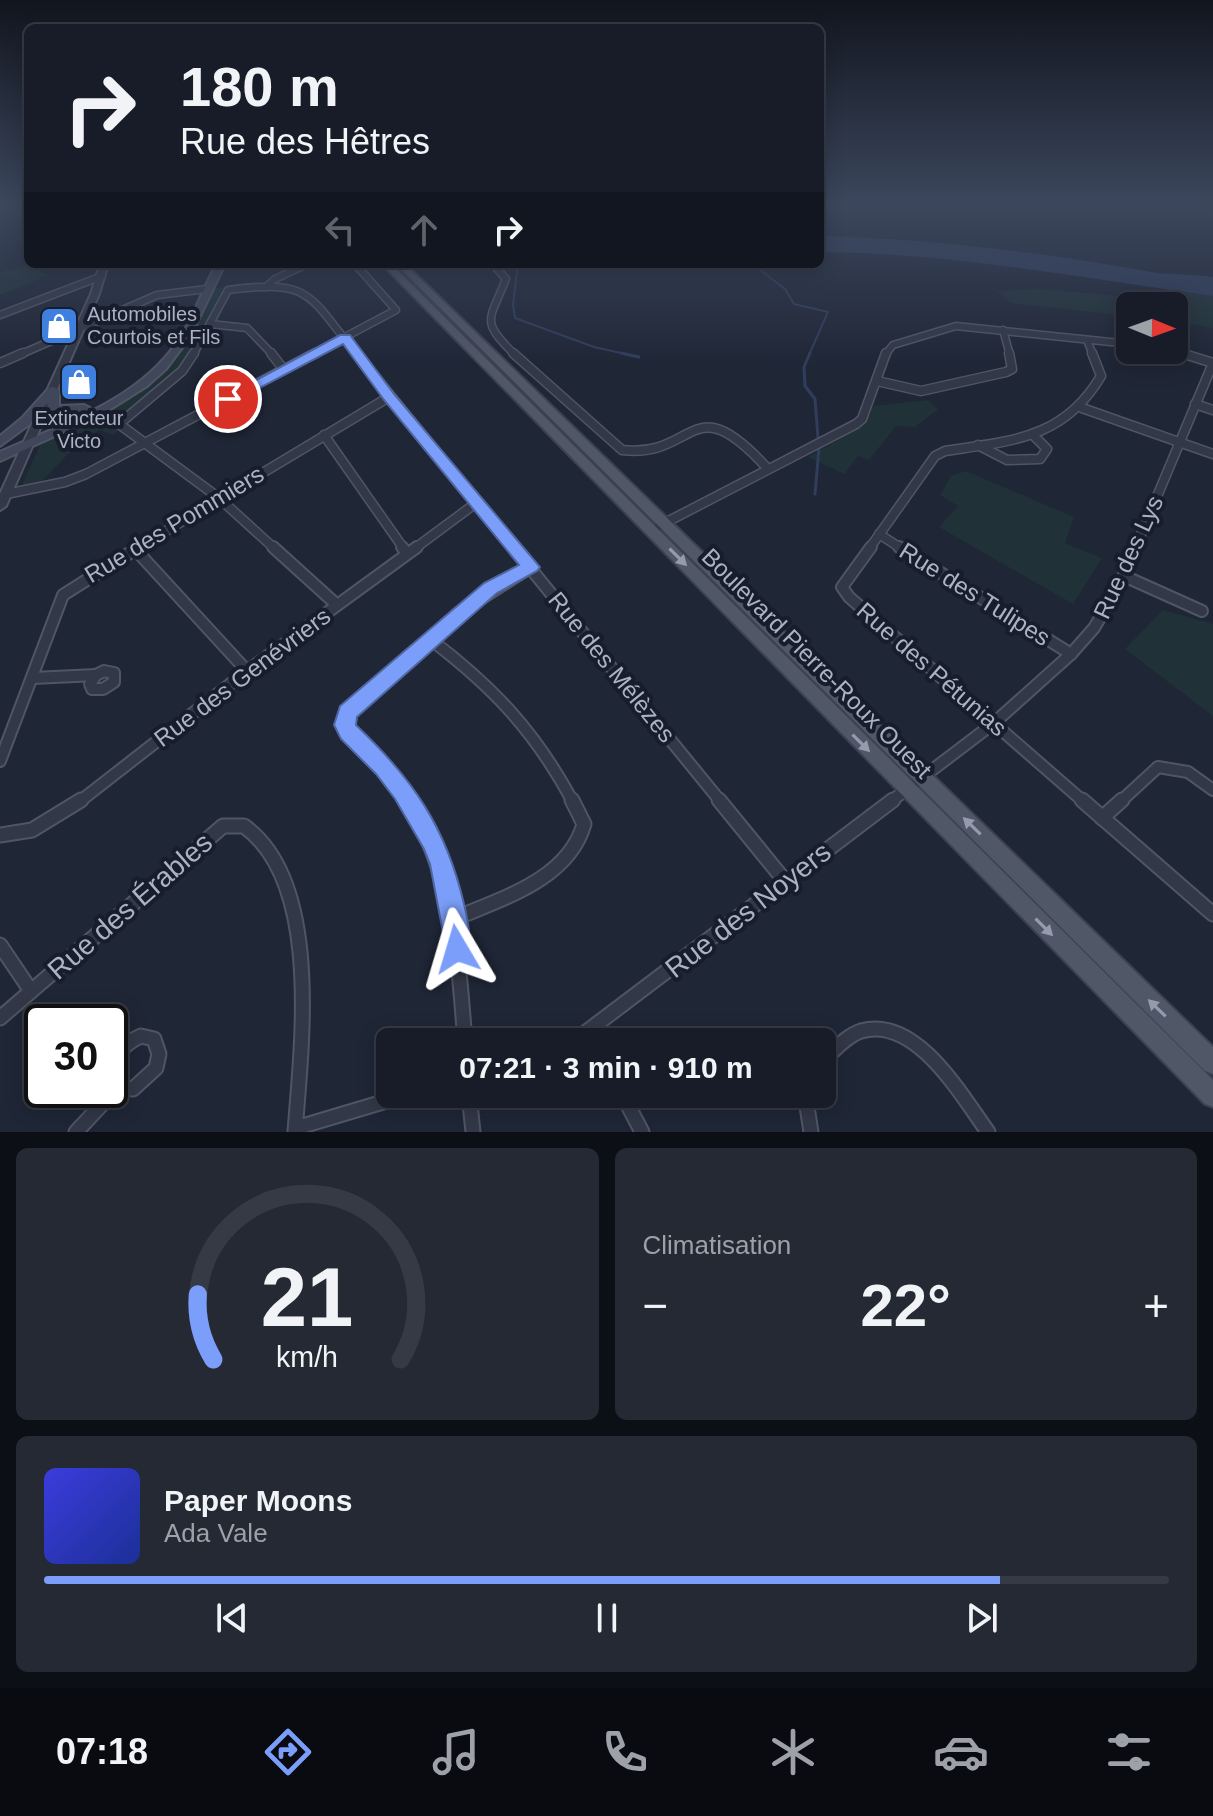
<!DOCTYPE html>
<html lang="fr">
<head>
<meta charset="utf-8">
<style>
  body { margin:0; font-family:Helvetica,sans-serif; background:#242934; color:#f1f3f6; height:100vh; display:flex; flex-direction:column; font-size:30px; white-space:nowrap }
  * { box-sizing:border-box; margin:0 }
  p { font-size:26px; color:#9ea1a8 }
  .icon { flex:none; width:44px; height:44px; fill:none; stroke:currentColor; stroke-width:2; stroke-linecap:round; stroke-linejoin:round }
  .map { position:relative; height:1132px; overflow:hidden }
  .sheet { display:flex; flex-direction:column; gap:16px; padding:16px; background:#0d0f16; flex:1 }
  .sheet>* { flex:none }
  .banner { position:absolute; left:24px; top:24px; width:800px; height:244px; border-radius:12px; box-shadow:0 4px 20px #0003,0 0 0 2px #363a45; background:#171c28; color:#f1f3f6; overflow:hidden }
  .needle { width:52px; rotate:91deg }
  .controls { position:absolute; left:1116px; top:292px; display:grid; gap:16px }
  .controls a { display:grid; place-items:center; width:72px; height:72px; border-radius:12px; background:#171c28; box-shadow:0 4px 20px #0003,0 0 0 2px #363a45; font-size:40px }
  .speed { position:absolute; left:24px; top:1004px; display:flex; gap:16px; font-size:40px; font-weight:700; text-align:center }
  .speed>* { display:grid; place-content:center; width:104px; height:104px; border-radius:50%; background:#171c28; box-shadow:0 4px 20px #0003,0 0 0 2px #363a45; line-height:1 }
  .speed .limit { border:4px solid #111; border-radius:12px; background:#fff; color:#111 }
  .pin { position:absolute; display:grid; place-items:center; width:68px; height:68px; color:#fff; margin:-34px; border:4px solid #fff; border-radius:50%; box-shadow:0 2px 8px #0007 }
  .me { position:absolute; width:88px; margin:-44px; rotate:353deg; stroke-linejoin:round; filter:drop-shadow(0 0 6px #0008) }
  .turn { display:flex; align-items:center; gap:28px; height:168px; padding:0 24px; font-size:36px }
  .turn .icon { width:104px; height:104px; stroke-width:2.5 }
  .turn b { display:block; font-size:56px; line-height:68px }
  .lanes { display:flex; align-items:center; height:76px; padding:0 24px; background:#0003; justify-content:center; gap:40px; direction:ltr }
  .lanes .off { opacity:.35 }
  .big { font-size:60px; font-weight:700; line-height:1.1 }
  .sheet .card { flex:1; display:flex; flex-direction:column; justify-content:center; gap:12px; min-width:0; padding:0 28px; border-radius:12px; background:#242934 }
  .sheet .dial { align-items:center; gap:0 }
  .dial svg { height:208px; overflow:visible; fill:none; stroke:#363a45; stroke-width:7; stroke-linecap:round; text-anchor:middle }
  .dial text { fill:#f1f3f6; stroke:none }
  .song { display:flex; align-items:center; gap:24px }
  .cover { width:96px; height:96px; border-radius:12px; background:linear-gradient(135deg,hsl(240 70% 55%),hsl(230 70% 35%)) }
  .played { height:8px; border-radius:4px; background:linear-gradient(90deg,#7b9efa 85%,#363a45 85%) }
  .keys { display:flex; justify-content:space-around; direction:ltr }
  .heat { display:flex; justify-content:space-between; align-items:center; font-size:44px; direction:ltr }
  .sheet .tiles { flex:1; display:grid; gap:16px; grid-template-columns:1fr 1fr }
  .card:last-child { grid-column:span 2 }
  .trip { position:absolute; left:376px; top:1028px; width:460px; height:80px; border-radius:12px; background:#171c28; box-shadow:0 4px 20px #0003,0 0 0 2px #363a45; font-weight:700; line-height:80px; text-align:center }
  .tabs { display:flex; height:128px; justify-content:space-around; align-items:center; background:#090b10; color:#9ea1a8 }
  .tabs .icon { width:56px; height:56px }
  .tabs .active { color:#7b9efa }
  .tabs b { font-size:36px; color:#f1f3f6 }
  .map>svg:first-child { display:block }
</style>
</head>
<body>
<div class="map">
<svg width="1213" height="1132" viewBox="0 0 1213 1132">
  <rect width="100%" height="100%" fill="#1f2636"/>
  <g fill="#203237">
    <path d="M29,265L48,275L0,295V272Z"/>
    <path d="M214,288H223L197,342L179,370L117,420L115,424L119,431L112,435L99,430L67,455L38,485L21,487L42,441L111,406L170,366L189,338Z"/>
    <path d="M1039,289L1130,297L1167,290L1213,296V328L1174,321V306H1130V316L1011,303L997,291Z"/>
    <path d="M928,400L938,409L915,427L896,426L869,460L858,456L844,474L808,457L865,425L874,406Z"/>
    <path d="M966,471L1074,517L1065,543L1102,558L1073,604L939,527L958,506L940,495L951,476Z"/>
    <path d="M1163,610L1213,624V716L1125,649Z"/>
  </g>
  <path fill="#303d5c" d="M820,236C932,239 1042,252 1151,272C1172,275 1193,274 1213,277V296C1083,278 952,253 820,252Z"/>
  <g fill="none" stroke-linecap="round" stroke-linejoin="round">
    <g stroke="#303d5c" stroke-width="2">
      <path d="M1189,206L1213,214"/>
      <path d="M518,264L513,305L515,318L594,347L630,355"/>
      <path d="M752,264L785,289L794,304L828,312L809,355"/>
    </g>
    <g stroke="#303d5c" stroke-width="3">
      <path d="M621,353L639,357"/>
      <path d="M810,353L804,367L805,386L815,399L818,438"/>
      <path d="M815,494L819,448"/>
    </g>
    <defs>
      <g id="minor-far3">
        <path d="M493,264L506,279C489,322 480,320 515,355"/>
        <path d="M392,269L411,264"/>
        <path d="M266,287L275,279L307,264"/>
        <path d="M0,315L102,276"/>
        <path d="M210,324L247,328L273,355"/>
        <path d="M1003,330L1010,355"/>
        <path d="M1087,340L1093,355"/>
        <path d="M1172,350L1188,355"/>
        <path d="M19,355L157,295L207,289"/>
        <path d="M193,355L228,290C312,279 308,294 357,355"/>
        <path d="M311,355L396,310L355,264"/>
        <path d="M885,355L893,345L956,326L1130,344"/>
      </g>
      <g id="minor-far2">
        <path d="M194,353L182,371L119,424L219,498L275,549"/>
        <path d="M271,353L284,370"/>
        <path d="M356,353L515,549"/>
        <path d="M513,353L622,450C697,459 690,383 768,469"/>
        <path d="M1181,353L1213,363"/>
        <path d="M0,363L23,353"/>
        <path d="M877,381L921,391L1006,372L1012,369L1009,353"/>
        <path d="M1195,404L1213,410"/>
        <path d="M1082,408L1213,454"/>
        <path d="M324,435L404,549"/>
        <path d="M978,445L1007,460L1040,459L1047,449L1033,435"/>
        <path d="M6,494L65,482L86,474L315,353"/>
        <path d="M659,526L856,424L862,419L886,353"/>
        <path d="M879,534L902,549"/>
        <path d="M136,549L389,397"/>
        <path d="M414,549L476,503"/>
        <path d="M869,549L935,456L945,451C1011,441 1064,439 1101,376L1092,353"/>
        <path d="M1135,549L1213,363"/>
      </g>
      <g id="minor-far1">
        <path d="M273,547L337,605"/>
        <path d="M402,547L407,553"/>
        <path d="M513,547L721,802"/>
        <path d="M871,547L842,587L849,597L1084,802"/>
        <path d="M899,547L1071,654"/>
        <path d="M134,548L247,671"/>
        <path d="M1124,576L1202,611"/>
        <path d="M430,639C493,687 535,731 573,802"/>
        <path d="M104,671L114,673V682L103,689H92L90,684L96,675Z"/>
        <path d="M33,678L96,675"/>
        <path d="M0,761L63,595L139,547"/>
        <path d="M79,802L247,671L417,547"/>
        <path d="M409,802L398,785L351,734L345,725L347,713L457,614L531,567"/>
        <path d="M890,802L994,723L1071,654L1094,628L1120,584L1136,547"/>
        <path d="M1120,802L1158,767L1188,772L1213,790"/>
      </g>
      <g id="minor">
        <path d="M408,800C454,879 458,953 465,1042"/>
        <path d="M719,800L785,881"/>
        <path d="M1082,800L1213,914"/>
        <path d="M1102,818L1122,800"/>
        <path d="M0,835L32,830L81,800"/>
        <path d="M454,919C502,898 568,880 584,824L572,800"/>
        <path d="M0,945L31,991"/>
        <path d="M0,1018L223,826H244C323,883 301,1048 295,1132"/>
        <path d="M141,1036L154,1039L159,1054L156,1068L133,1089L118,1087L111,1076C113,1056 123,1044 141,1036Z"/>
        <path d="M573,1042L893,800"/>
        <path d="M822,1061C834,1051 846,1036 861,1031C916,1015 961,1095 988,1132"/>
        <path d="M469,1094L473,1132"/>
        <path d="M622,1094L642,1132"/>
        <path d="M805,1094L811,1132"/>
        <path d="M296,1128L410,1094"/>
        <path d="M76,1132L118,1087"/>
      </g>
      <path id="tertiary" d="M100,264H108L99,294L6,506L0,510V494L91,294Z"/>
      <g id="secondary">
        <path d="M217,264H225L190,337L166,369L147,386L101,415L0,461V452C62,424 137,401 177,342C194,318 202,289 217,264Z"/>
        <path d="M53,387L59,390V406L84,405L90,408L88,410L66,414L49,411L47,403L30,424L0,446V436L22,418L49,388Z"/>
      </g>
      <g id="primary">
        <path d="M382,264H391L1213,1080V1107L1205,1104Z"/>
        <path d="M396,264H405L1213,1047V1074L1205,1071Z"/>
      </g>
    </defs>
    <use href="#minor-far3" stroke="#505565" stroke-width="9"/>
    <use href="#minor-far2" stroke="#505565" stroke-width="11"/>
    <use href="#minor-far1" stroke="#505565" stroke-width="14"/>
    <use href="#minor" stroke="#505565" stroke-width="17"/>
    <use href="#tertiary" stroke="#505565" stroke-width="4"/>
    <use href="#secondary" stroke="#505565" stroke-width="4"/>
    <use href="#primary" stroke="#3c4150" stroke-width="4"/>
    <use href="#minor-far3" stroke="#323847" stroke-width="6"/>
    <use href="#minor-far2" stroke="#323847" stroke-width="8"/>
    <use href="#minor-far1" stroke="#323847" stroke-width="10"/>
    <use href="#minor" stroke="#323847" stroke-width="13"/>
    <use href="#tertiary" fill="#323847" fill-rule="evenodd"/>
    <use href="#secondary" fill="#40475a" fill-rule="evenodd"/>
    <use href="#primary" fill="#505767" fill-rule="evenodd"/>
  </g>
  <defs><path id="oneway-solid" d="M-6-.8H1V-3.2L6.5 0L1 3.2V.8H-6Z" transform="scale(2)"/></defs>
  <g fill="#959bad">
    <use href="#oneway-solid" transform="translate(678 557) rotate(45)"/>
    <use href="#oneway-solid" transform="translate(861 743) rotate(45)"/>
    <use href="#oneway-solid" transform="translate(972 826) rotate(-136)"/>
    <use href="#oneway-solid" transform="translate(1044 927) rotate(45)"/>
    <use href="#oneway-solid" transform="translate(1157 1008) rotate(-136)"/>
  </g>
  <linearGradient id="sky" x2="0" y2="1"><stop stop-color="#11151e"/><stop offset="0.56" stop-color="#3c475d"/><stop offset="1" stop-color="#3c475d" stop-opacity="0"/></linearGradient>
  <rect width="1213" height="365" fill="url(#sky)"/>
  <path fill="#7b9efa" stroke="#5067a2" stroke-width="2" d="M340,335H350L394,394L540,567L537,571L497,593L357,717L356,725C413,779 446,827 464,904C468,921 473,942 466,959L457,963L448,959L430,864L424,849L395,799L376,774L341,739L334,725L340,706L484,583L519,565L384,400L343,344L233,402L228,404L221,399Z"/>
  <defs>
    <symbol id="shop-square" viewBox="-11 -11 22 22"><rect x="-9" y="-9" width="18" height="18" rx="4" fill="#3f7fe0" stroke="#181d2b"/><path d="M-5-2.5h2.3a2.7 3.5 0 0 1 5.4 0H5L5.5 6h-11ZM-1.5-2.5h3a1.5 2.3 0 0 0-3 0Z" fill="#fff"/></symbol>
  </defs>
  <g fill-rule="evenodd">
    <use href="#shop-square" x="37" y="304" width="44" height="44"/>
    <use href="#shop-square" x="57" y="360" width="44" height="44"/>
  </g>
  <g text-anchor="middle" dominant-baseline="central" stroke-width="8" stroke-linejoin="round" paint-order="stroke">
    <g font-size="20" fill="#acb2c4" stroke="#181d2b" text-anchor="start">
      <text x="87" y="314">Automobiles<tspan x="87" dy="23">Courtois et Fils</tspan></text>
      <text x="79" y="418" text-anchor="middle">Extincteur<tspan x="79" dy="23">Victo</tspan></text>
    </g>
    <g font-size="24" fill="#acb2c4" stroke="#181d2b">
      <text transform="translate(174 524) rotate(-31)">Rue des Pommiers</text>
      <text transform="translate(1128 557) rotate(-65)">Rue des Lys</text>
      <text transform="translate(975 594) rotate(32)">Rue des Tulipes</text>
      <text transform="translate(817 663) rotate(45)">Boulevard Pierre-Roux Ouest</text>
      <text transform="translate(612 667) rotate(51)">Rue des Mélèzes</text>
      <text transform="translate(932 669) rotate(41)">Rue des Pétunias</text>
      <text transform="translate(242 677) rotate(-37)">Rue des Genévriers</text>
    </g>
    <g font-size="28" fill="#acb2c4" stroke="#181d2b">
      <text transform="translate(130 906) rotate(-41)">Rue des Érables</text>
      <text transform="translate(748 910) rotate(-38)">Rue des Noyers</text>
    </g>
  </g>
</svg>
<div class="controls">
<a><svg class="needle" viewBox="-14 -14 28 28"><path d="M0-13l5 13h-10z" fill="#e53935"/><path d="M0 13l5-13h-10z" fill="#9ea1a8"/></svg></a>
</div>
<div class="speed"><div class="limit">30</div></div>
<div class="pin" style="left:228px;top:399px;background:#d93025"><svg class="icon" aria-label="arrive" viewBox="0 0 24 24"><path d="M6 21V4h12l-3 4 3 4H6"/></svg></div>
<svg class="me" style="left:457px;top:949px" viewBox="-20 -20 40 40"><path d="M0-17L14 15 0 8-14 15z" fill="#7b9efa" stroke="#fff" stroke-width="4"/></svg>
<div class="trip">07:21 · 3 min · 910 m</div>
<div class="banner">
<div class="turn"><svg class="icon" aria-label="right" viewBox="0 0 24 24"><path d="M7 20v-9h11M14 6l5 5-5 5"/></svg><div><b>180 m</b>Rue des Hêtres</div></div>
<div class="lanes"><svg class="icon off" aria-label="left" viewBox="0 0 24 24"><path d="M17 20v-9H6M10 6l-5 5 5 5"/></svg><svg class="icon off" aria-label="ahead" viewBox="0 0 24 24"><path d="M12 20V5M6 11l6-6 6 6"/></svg><svg class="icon" aria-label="right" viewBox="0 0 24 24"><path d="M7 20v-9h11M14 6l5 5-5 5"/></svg></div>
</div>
</div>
<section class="sheet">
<div class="tiles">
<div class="card dial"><svg viewBox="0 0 100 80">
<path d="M14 69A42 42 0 1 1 86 69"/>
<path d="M14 69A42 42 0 0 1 8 44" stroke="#7b9efa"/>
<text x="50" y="56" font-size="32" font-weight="700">21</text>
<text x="50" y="72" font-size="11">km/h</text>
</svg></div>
<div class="card"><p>Climatisation</p>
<div class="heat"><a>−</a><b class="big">22°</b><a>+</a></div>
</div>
<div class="card">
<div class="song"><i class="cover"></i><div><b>Paper Moons</b><p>Ada Vale</p></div></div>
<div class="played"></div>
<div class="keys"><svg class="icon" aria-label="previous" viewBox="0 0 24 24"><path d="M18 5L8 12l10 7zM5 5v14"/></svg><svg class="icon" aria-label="pause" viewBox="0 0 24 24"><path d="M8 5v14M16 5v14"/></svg><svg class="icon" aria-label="next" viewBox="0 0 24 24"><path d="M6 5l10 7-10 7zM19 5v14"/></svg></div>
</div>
</div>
</section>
<nav class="tabs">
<b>07:18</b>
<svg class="icon active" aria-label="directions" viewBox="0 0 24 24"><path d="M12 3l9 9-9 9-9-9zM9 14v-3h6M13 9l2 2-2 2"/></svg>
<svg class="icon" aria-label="music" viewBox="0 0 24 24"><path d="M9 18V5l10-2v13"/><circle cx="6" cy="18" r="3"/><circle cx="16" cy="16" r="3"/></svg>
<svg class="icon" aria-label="phone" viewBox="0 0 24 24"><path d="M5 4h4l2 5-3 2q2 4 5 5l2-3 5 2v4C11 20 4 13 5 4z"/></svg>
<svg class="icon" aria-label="climate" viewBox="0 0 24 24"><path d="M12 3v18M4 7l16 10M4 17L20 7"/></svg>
<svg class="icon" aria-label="car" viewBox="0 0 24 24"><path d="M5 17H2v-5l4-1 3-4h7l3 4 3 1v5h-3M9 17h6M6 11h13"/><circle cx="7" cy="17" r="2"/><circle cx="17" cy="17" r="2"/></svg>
<svg class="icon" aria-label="filters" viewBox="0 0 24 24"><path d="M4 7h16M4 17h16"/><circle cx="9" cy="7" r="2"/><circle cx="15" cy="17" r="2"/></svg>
</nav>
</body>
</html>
